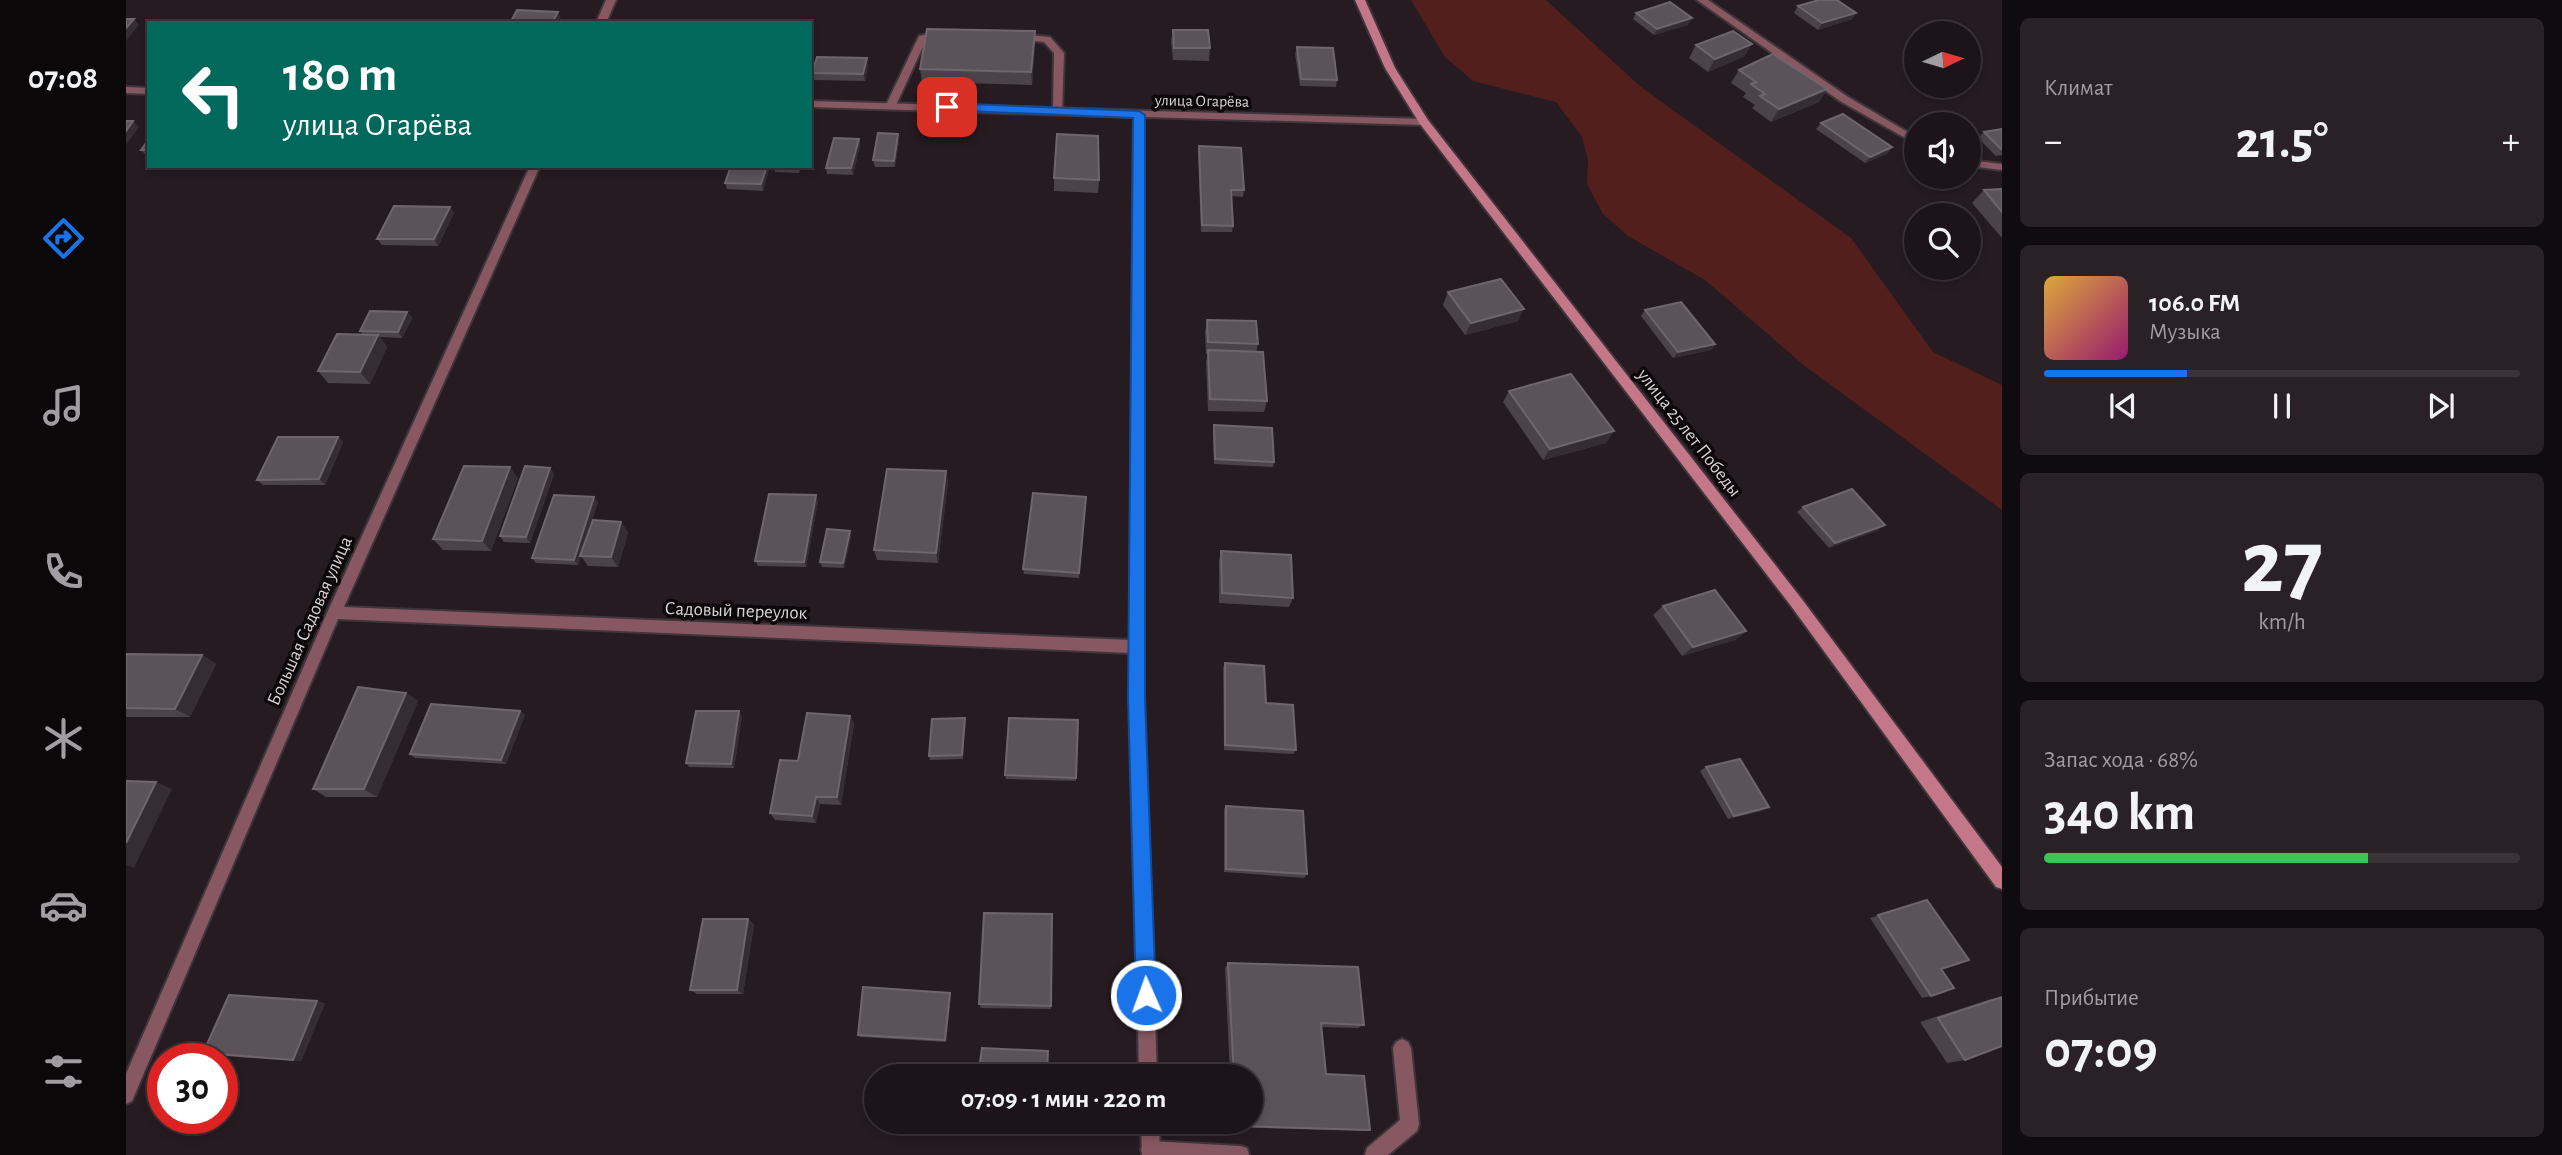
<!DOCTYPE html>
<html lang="ru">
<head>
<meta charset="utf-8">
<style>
  body { margin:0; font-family:"Alegreya Sans",sans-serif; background:#292126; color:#f1f3f6; height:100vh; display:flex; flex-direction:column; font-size:26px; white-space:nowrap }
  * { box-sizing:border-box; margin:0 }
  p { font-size:23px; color:#a09ea2 }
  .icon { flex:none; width:38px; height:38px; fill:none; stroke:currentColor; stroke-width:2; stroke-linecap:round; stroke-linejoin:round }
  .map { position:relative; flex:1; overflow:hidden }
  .panel { display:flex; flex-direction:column; gap:18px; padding:18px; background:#0f0b0e; width:560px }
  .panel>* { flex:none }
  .top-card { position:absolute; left:21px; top:21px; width:665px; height:147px; border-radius:0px; box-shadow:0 4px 10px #0003,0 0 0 2px #3a3338; background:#00695c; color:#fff; overflow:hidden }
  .needle { width:46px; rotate:85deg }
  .tools { position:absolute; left:1778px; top:21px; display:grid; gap:14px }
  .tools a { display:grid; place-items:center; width:77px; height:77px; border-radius:50%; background:#1c1419; box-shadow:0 4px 10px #0003,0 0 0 2px #3a3338; font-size:35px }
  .speed { position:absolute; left:21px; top:1043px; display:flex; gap:14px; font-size:35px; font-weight:700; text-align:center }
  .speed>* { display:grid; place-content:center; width:91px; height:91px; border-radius:50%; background:#1c1419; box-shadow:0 4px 10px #0003,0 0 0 2px #3a3338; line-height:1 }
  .speed .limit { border:10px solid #d22; background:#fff; color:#111 }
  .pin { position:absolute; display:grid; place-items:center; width:60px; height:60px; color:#fff; margin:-30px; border-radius:14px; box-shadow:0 4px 10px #0006 }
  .me { position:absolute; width:77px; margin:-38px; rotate:358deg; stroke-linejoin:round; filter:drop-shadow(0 0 5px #0008) }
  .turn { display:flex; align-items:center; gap:24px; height:147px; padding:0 21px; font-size:32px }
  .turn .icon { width:91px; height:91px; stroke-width:2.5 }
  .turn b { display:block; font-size:49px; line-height:60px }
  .big { font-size:52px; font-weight:600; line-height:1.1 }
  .panel .widget { flex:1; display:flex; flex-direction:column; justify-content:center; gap:10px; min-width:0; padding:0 24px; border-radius:10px; background:#292126 }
  .panel .dial { align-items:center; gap:0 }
  .dial b { font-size:91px; line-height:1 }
  .song { display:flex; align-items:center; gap:21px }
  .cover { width:84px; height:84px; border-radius:10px; background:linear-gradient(135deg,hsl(40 70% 55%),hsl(320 70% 35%)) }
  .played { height:7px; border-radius:4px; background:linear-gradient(90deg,#1a73e8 30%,#3a3338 30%) }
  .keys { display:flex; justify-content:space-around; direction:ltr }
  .heat { display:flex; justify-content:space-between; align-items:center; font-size:38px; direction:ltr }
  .charge { height:10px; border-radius:5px; background:linear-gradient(90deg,#34c759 68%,#3a3338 0) }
  .trip { position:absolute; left:738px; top:1064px; width:399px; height:70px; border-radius:35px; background:#1c1419; box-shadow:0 4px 10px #0003,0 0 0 2px #3a3338; font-weight:600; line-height:70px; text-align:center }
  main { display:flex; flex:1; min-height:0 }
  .menu { display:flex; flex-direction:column; width:126px; justify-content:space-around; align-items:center; background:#0b080a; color:#a09ea2 }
  .menu .icon { width:49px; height:49px }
  .menu .active { color:#1a73e8 }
  .menu b { font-size:32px; color:#f1f3f6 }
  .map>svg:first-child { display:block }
</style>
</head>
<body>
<main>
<nav class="menu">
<b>07:08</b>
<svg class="icon active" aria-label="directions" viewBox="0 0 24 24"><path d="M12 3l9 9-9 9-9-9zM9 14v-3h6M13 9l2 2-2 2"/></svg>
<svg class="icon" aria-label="music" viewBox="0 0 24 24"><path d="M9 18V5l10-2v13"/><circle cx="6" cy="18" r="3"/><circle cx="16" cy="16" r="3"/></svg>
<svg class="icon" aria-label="phone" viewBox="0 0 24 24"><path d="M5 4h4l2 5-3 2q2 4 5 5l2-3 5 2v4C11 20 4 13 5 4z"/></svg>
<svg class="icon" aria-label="climate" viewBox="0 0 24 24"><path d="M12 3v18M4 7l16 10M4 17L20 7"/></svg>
<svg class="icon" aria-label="car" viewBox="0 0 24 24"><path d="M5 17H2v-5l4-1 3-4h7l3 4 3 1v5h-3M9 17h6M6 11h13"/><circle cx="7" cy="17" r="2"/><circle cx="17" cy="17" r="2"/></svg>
<svg class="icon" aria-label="filters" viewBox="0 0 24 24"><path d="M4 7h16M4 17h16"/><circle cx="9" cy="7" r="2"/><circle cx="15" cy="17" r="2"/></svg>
</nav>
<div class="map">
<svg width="1876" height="1155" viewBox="0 0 1876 1155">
  <rect width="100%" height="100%" fill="#261b21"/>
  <path fill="#521f1d" d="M1285,0H1420L1515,87L1725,238L1807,352L1876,385V510L1680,367L1579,280L1502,236L1477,214L1461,184L1462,160L1456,137L1430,102L1347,81L1319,57Z"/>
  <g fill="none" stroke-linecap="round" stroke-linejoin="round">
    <defs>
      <g id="lane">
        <path d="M818,31L821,32V36L800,40L770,105L769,107H761L760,105L793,36Z"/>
        <path d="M891,34L924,37L938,53L936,113L932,114L927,111L928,53L918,42L888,39V35Z"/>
        <path d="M1276,1039L1282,1042L1285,1048L1293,1124L1291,1131L1262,1155H1239L1241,1148L1274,1120L1267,1048L1270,1042Z"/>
        <path d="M1024,1141L1114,1146L1121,1148L1123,1155H1017L1015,1150L1017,1143Z"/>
      </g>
      <g id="street">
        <path d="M480,0H490L480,23H470Z"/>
        <path d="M1571,0H1582L1722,97L1790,137V144L1714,101Z"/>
        <path d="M0,87L23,88V94L0,93Z"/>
        <path d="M684,101L1298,119L1303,122L1298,125L1018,117V698L1031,1076H1013L1004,653L212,619L6,1101L0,1104V1074L201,613L404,166H414L218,607L1004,640L1008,117L684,107Z"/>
        <path d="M1843,160L1876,164V170L1843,166Z"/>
        <path d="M1015,1122H1033L1034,1155H1016Z"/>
      </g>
      <path id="secondary" d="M1229,0H1239L1269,68L1302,120L1675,598L1876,867V889L1870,887L1665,606L1294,124L1259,68Z"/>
    </defs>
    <use href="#lane" stroke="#3f353a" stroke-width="4"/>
    <use href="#street" stroke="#3f353a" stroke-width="4"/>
    <use href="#secondary" stroke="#3f353a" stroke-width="4"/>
    <use href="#lane" fill="#885862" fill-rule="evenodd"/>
    <use href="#street" fill="#885862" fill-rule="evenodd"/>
    <use href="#secondary" fill="#c47788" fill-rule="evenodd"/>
  </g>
  <g fill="#4c424a">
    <path d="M1672,6L1730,13L1726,19L1692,30L1668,13Z"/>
    <path d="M1510,13L1562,25L1528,35L1507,19Z"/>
    <path d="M1047,30L1084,48L1083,61L1047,60L1045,42Z"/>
    <path d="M909,44L906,85L796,82L794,69Z"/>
    <path d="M1570,45L1619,56L1582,72L1563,58Z"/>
    <path d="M1171,47L1211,80L1210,87L1174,86L1169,54Z"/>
    <path d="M742,64L739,81L688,80L686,73Z"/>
    <path d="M1613,70L1701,89L1693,102L1645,122L1626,108L1629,105L1617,97L1620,93L1605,83Z"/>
    <path d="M1695,123L1766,147L1761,154L1739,163L1690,129Z"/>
    <path d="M1876,129V155L1870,156L1852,138L1858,132Z"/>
    <path d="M772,134L773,141L769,167H749L747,160Z"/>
    <path d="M23,139V156H21L15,150Z"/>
    <path d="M733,139L734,145L727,175L701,174L700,168Z"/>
    <path d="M1073,146L1118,190L1117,197L1105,196L1107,226L1106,232H1075L1072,153Z"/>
    <path d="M605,166H644L637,191L601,189L599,183Z"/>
    <path d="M648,166H675L673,173L649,172Z"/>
    <path d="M928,178L973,180L972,193L928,191Z"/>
    <path d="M1876,189V238L1846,203L1858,190Z"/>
    <path d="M324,207L328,213L312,246L256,245L251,239Z"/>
    <path d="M1322,292L1392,321L1339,335L1317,305Z"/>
    <path d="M1519,310L1589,344L1585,350L1547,358L1515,316Z"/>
    <path d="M281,312L286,318L276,338L254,337L261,347L244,384L202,383L192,371L237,335L234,331Z"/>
    <path d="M1081,320L1132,344L1130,352L1141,401L1138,412L1082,411L1080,362L1082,354H1080L1079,332Z"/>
    <path d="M1383,391L1488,431L1480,443L1417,460L1377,402Z"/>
    <path d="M1088,425L1148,462L1147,467L1088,464L1087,431Z"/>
    <path d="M212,437L217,442L199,485H137L131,480Z"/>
    <path d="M424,468L428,474L404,543L378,542L374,536Z"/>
    <path d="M820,471L822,482L812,563L751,560L748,550Z"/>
    <path d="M392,478L365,551L317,550L307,539Z"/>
    <path d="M960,497L953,578L898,574L897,569Z"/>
    <path d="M692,501L680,567L632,566L629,561Z"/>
    <path d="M472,502L458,544L495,522L502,533L492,567L462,566L455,556L452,565L410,563L406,558Z"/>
    <path d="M1677,507L1753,530L1703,548L1671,512Z"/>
    <path d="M725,537L718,568L696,567L694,562Z"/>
    <path d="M1095,551L1167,598L1163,607L1093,603V561Z"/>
    <path d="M1537,606L1620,631L1609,640L1556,656L1527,615Z"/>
    <path d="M0,654L76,655L90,664L64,717H0Z"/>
    <path d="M1099,663L1140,703L1170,750L1167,754L1098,750L1097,668Z"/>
    <path d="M280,693L292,701L251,797H200L187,789Z"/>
    <path d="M394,711L399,715L380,764L289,758L284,754Z"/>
    <path d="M616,716L608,768L563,767L560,763Z"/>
    <path d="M724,716L728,724L715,805L694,804L690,823L649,820L644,813L672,761Z"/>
    <path d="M839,718V723L837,759L804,760L803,756Z"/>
    <path d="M952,720L950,781L880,779L879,775Z"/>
    <path d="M1580,767L1636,811L1602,819L1574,771Z"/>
    <path d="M1100,806L1181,874L1178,878L1098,872V809Z"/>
    <path d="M1801,900L1815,969L1805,996L1796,998L1744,918Z"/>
    <path d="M926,914L925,1009L855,1008L853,1004Z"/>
    <path d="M622,919L628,925L617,994H571L564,990Z"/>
    <path d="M1102,963L1238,1025L1232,1028L1195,1027L1200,1074L1244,1130L1238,1131L1107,1127V1122H1125V1076H1104L1099,968Z"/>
    <path d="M825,995L820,1042L735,1037L732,1035Z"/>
    <path d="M1876,997V1046L1839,1060L1821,1063L1794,1022L1865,999Z"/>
    <path d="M199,1003L175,1061L77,1053Z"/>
  </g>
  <g fill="#362c34">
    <path d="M432,12L435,19L433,23H426Z"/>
    <path d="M1730,13L1726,19L1692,30L1696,23Z"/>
    <path d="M1566,18L1562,25L1528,35L1531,29Z"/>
    <path d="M8,19L13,25L0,41V28Z"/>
    <path d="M909,31V44L906,85L905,72Z"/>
    <path d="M1626,44L1619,56L1582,72L1589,59Z"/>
    <path d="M741,58L742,64L739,81L737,74Z"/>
    <path d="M1701,89L1693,102L1645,122L1653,109Z"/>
    <path d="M7,121L13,127L0,145V131Z"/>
    <path d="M772,134L773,141L769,167L768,161Z"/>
    <path d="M733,139L734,145L727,175L725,168Z"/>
    <path d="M1766,147L1761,154L1739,163L1744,157Z"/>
    <path d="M641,166H644L637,191L635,184Z"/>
    <path d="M324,207L328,213L312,246L308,239Z"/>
    <path d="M1398,309L1392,321L1339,335L1345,323Z"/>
    <path d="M281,312L286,318L276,338L272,332Z"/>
    <path d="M252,335L261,347L244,384L234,372Z"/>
    <path d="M1589,344L1585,350L1547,358L1552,352Z"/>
    <path d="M1488,431L1480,443L1417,460L1424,449Z"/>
    <path d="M212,437L217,442L199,485L193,479Z"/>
    <path d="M384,467L392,478L365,551L356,541Z"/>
    <path d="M424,468L428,474L404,543L400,537Z"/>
    <path d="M820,471L822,482L812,563L810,553Z"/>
    <path d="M690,495L692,501L680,567L678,562Z"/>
    <path d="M468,497L472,502L452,565L448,560Z"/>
    <path d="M495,522L502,533L492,567L485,557Z"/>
    <path d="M1759,525L1753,530L1703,548L1709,543Z"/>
    <path d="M724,531L725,537L718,568L717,563Z"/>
    <path d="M1620,631L1609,640L1556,656L1567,647Z"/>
    <path d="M76,655L90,664L64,717L49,709Z"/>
    <path d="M280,693L292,701L251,797L238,789Z"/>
    <path d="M394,711L399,715L380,764L375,760Z"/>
    <path d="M613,711L616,716L608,768L605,764Z"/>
    <path d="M724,716L728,724L715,805L711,797Z"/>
    <path d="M839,718V723L837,759L836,755Z"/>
    <path d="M30,782L46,789L8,868L0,865V843Z"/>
    <path d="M690,797L694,804L690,823L686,816Z"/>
    <path d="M1643,807L1636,811L1602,819L1608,816Z"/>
    <path d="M622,919L628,925L617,994L611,990Z"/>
    <path d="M824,993L825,995L820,1042L819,1040Z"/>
    <path d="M191,1001L199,1003L175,1061L167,1060Z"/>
  </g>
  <g fill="#5b525a" stroke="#6f666d" stroke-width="2">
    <path d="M1693,0H1711L1730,13L1696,23L1672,6Z"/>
    <path d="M1544,2L1566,18L1531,29L1510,13Z"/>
    <path d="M391,10L432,12L426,23H384Z"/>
    <path d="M0,19H8L0,28Z"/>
    <path d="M58,21L111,22L56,23Z"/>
    <path d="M305,22L340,23H304Z"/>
    <path d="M801,29L909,31L905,72L794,69Z"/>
    <path d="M1047,30H1082L1084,48H1048Z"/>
    <path d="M1607,31L1626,44L1589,59L1570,45Z"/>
    <path d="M1171,47L1207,48L1211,80L1175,79Z"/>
    <path d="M1647,54L1701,89L1653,109L1634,96L1639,94L1625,84L1630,82L1613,70Z"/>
    <path d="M691,57L741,58L737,74L686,73Z"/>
    <path d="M1717,114L1766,147L1744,157L1695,123Z"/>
    <path d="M0,121H7L0,131Z"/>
    <path d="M1876,129V149H1875L1858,132Z"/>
    <path d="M752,133L772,134L768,161L747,160Z"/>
    <path d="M931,134L972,136L973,180L928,178Z"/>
    <path d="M708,138L733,139L725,168H700Z"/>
    <path d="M23,139V150H15Z"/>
    <path d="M1073,146L1115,148L1118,190H1105L1107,226L1076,225Z"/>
    <path d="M605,166H641L635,184L599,183Z"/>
    <path d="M1876,189V212L1858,190Z"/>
    <path d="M268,206L324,207L308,239H251Z"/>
    <path d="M1375,279L1398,309L1345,323L1322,292Z"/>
    <path d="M1555,302L1589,344L1552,352L1519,310Z"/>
    <path d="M244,311L281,312L272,332L234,331Z"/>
    <path d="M1081,320L1130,321L1132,344L1082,342Z"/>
    <path d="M211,334L252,335L234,372L192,371Z"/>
    <path d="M1082,350L1137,352L1141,401L1084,399Z"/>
    <path d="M1445,374L1488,431L1424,449L1383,391Z"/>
    <path d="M1088,425L1146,428L1148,462L1089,459Z"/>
    <path d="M152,437H212L193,479L131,480Z"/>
    <path d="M338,466L384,467L356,541L307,539Z"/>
    <path d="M399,466L424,468L400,537L374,536Z"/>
    <path d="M761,469L820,471L810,553L748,550Z"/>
    <path d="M1726,489L1759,525L1709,543L1677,507Z"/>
    <path d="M907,493L960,497L953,573L897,569Z"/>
    <path d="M643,494L690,495L678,562L629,561Z"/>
    <path d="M428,495L468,497L448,560L406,558Z"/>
    <path d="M467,520L495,522L485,557L454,556Z"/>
    <path d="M701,529L724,531L717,563L694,562Z"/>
    <path d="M1095,551L1165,555L1167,598L1096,593Z"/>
    <path d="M1589,590L1620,631L1567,647L1537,606Z"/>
    <path d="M0,654L76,655L49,709L0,708Z"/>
    <path d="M1099,663L1138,666L1140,703L1167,705L1170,750L1099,745Z"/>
    <path d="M232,687L280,693L238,789H187Z"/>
    <path d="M305,704L394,711L375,760L284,754Z"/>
    <path d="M570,711H613L605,764L560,763Z"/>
    <path d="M681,713L724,716L711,797H690L686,816L644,813L654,760L672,761Z"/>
    <path d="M839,718L836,755L803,756L806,719Z"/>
    <path d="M883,718L952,720L950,778L879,775Z"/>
    <path d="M1614,759L1643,807L1608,816L1580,767Z"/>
    <path d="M0,781L30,782L0,843Z"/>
    <path d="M1100,806L1177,811L1181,874L1100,869Z"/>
    <path d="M1801,900L1843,960L1815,969L1828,988L1805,996L1752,915Z"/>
    <path d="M858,913L926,914L925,1006L853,1004Z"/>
    <path d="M577,919H622L611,990H564Z"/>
    <path d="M1102,963L1232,967L1238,1025L1195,1023L1200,1074L1238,1076L1244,1130L1111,1126L1110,1122H1125V1076H1108Z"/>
    <path d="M737,987L824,993L819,1040L732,1035Z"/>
    <path d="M103,995L191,1001L167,1060L77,1053Z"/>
    <path d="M1876,997V1046L1839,1060L1812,1018Z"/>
    <path d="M856,1048L922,1051L921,1076H852Z"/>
    <path d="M845,1122H919V1133L844,1129Z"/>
  </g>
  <path fill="#1a73e8" stroke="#114b97" stroke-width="2" d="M821,103L1013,111L1019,115V698L1030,995L1027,1002L1020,1005L1013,1002L1010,995L1002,698L1007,118L816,110V105Z"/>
  <g text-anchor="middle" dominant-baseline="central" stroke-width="7" stroke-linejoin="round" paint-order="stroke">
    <g font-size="16" fill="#dad3d6" stroke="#0c080a">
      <text transform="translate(1076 101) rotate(1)">улица Огарёва</text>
    </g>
    <g font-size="19" fill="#dad3d6" stroke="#0c080a">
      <text transform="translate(1563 433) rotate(52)">улица 25 лет Победы</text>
      <text transform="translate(610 611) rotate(2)">Садовый переулок</text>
      <text transform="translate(184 621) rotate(-66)">Большая Садовая улица</text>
    </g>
  </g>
</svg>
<div class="tools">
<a><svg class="needle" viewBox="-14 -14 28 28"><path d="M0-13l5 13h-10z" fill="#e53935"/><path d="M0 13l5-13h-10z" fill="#a09ea2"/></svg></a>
<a><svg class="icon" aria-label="sound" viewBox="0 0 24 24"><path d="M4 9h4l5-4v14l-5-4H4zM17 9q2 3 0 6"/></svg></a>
<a><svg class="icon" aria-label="search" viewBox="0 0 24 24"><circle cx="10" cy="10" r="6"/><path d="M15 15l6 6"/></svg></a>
</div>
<div class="speed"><div class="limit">30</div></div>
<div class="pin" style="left:821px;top:107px;background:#d93025"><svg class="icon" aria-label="arrive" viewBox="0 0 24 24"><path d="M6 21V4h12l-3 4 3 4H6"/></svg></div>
<svg class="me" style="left:1020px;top:995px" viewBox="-20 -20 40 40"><circle r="17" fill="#1a73e8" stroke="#fff" stroke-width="3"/><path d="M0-11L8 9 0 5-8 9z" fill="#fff"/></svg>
<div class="trip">07:09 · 1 мин · 220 m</div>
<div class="top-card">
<div class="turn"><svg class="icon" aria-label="left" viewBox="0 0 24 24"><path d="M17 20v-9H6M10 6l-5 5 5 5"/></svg><div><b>180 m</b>улица Огарёва</div></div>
</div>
</div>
<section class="panel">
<div class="widget"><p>Климат</p>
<div class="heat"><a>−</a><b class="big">21.5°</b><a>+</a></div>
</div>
<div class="widget">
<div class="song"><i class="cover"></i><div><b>106.0 FM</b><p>Музыка</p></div></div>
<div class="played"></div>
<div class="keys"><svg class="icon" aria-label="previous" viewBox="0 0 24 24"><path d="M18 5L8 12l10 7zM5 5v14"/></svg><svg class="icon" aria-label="pause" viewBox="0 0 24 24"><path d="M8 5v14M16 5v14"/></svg><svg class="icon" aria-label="next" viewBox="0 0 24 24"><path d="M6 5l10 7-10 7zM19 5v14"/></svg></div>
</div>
<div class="widget dial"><b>27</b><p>km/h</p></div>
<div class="widget"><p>Запас хода · 68%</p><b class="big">340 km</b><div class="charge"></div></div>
<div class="widget"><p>Прибытие</p><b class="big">07:09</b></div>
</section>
</main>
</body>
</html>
